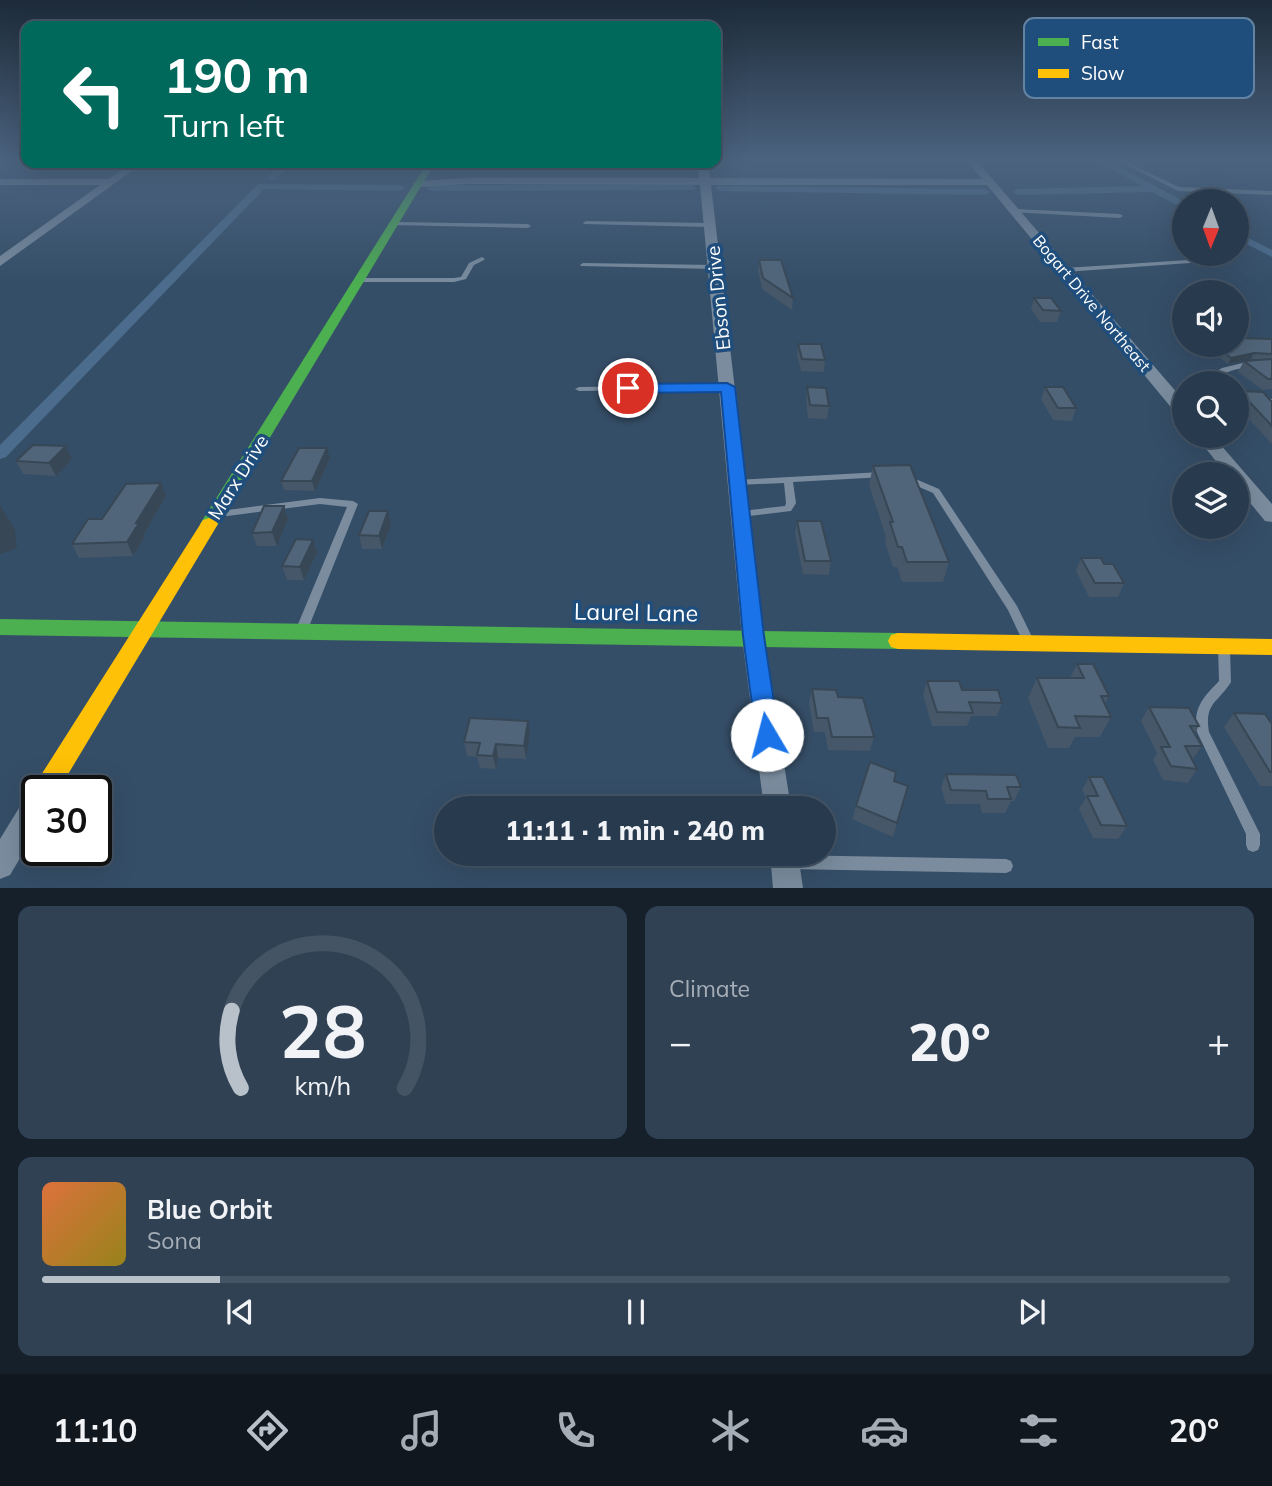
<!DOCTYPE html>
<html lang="en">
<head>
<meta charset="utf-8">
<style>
  body { margin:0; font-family:Mulish,sans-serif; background:#304154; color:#f1f3f6; height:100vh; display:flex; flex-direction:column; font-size:26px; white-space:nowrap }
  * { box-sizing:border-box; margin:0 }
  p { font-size:23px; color:#a5adb6 }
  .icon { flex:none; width:38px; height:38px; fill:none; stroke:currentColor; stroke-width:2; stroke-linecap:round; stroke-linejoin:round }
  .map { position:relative; height:888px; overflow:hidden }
  .panel { display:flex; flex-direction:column; gap:18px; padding:18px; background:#16202a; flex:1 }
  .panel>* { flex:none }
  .top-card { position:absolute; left:21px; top:21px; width:700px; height:147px; border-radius:14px; box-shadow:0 7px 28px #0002,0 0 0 2px #445465; background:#00695c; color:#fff; overflow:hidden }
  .needle { width:46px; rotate:181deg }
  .tools { position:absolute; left:1172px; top:189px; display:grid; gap:14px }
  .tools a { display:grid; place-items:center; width:77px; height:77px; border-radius:50%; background:#283a4d; box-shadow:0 7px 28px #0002,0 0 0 2px #445465; font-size:35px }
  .speed { position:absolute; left:21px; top:775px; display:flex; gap:14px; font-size:35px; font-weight:700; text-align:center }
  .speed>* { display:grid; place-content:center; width:91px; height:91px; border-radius:50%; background:#283a4d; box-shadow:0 7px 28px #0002,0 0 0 2px #445465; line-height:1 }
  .speed .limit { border:4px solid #111; border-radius:10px; background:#fff; color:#111 }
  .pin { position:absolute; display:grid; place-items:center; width:60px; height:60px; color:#fff; margin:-30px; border:4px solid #fff; border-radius:50%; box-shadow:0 2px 7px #0007 }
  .me { position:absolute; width:77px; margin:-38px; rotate:352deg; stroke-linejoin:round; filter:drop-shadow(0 0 5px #0008) }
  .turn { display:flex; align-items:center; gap:24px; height:147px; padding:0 28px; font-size:32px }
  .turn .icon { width:91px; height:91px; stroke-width:2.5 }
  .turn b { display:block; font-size:49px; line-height:60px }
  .big { font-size:52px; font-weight:800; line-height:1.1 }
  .panel .card { flex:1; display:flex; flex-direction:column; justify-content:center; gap:10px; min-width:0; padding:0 24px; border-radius:14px; background:#304154 }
  .panel .dial { align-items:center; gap:0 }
  .dial svg { height:182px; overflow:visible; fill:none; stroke:#445465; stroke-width:7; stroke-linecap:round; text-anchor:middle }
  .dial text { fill:#f1f3f6; stroke:none }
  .song { display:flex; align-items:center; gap:21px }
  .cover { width:84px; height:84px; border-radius:10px; background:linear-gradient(135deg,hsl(20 70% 55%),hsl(50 70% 35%)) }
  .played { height:7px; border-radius:4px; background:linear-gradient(90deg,#b8c1ca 15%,#445465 15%) }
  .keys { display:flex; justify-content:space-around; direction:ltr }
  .heat { display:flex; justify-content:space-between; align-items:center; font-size:38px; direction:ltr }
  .panel .tiles { flex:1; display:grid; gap:18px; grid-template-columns:1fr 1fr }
  .card:last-child { grid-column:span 2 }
  .trip { position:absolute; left:434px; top:796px; width:402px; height:70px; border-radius:35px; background:#283a4d; box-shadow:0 7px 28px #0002,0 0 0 2px #445465; font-weight:800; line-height:70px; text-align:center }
  .tabs { display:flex; height:112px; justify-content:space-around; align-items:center; background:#10171f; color:#a5adb6 }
  .tabs .icon { width:49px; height:49px }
  .tabs .current { color:#b8c1ca }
  .tabs b { font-size:32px; color:#f1f3f6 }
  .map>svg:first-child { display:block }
</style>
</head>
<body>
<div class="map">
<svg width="1272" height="888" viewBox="0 0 1272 888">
  <rect width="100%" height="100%" fill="#354e67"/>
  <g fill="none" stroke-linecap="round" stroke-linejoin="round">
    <g fill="#4b6c8c" fill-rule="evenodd">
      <path d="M1098,161H1108L1185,202V209L1152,192L1017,195L1012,192L1017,189L1142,186Z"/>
      <path d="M282,163H291L275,180H269V176Z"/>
      <path d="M258,184L400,185L405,188L400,191L264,189L6,457L0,459V445Z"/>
      <path d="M691,185L696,188L694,190L431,191L426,188L431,185Z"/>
      <path d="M717,186L985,189L990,192L985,195L720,191L715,188Z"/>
      <path d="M1237,232L1272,250V257L1237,239Z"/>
    </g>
    <g fill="#7a8c9e" fill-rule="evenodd">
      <path d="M1119,161H1124L1179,187L1272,191V195L1178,191Z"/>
      <path d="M1014,209L1120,214L1123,216L1120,218L1012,212L1011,211Z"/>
      <path d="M586,221L710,223L713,225L710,227L584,224L583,223Z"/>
      <path d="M394,222L528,224L531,226L528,228L392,225V223Z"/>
      <path d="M482,257L485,259L484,260L474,265L466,279L454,282H360L357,280L360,278H454L461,277L469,263Z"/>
      <path d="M1188,260L1191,262L1190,263L1065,272L1062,270L1065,268Z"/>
      <path d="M583,263L715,265L718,267L715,269L581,266L580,265Z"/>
      <path d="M1247,362H1272V366C1250,366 1232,367 1214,380V383H1206L1207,377L1222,368Z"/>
      <path d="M727,385H730L731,387L730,389L579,391L575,389L579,387Z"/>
      <path d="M1237,393L1272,399V403L1237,397Z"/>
      <path d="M882,472L885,473L887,475L885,477L793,482L796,503L791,511L741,517L738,516L736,514L738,512L741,511L785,506L786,503L784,483L737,485L732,482L734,480Z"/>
      <path d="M906,475L939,489L1017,606L1033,639L1031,642L1027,643L1023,642L1008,610L933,493L903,480L901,478L903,476Z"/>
      <path d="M320,498L353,501L358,504L308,629L306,632L302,633L298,632L296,629L347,507L320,504L220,517L217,516L215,514L217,512L220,511Z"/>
      <path d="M1224,643L1228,645L1230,648L1231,682C1218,703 1204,703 1209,732L1260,834V845L1258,850L1253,852L1248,850L1246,845V834L1197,732C1193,707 1203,698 1219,681L1218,648L1220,645Z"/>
      <path d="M787,855L1006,859L1011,861L1013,866L1011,871L1006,873L787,869L782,867L780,862L782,857Z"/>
    </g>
    <g fill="#7a8c9e" fill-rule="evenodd">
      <path d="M967,161H977L1185,402V418L1179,417L987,185H711L764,637L791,808H764L742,637L700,185L468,184L418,187L413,184L418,181L468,178H699L698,163H708L710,178L982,179Z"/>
      <path d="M132,163H143L0,266V256L100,185H0V179H109Z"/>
      <path d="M1196,436H1213L1272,504V522L1265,521L1237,487V474H1226Z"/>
      <path d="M37,791V830L10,875L0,879V839L27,795Z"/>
      <path d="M770,854H798L803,888H773Z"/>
    </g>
    <g fill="#4caf50" fill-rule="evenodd">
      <path d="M427,163H435L218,524L215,528H203L200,524Z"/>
      <path d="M0,619L898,633L905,635L908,641L905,647L898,649L0,635Z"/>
    </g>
    <g fill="#ffc107" fill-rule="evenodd">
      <path d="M209,518L215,520L218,524L58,791H37L36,799L33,791L36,783L203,520Z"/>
      <path d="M898,633L1272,639V655L898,649L891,647L888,641L891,635Z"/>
    </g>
  </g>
  <g fill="#455768">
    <path d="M759,260L793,298L792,310L762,289L758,270Z"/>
    <path d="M1034,298L1061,311L1057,322H1040L1031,309Z"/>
    <path d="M1272,339V389L1263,390L1238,372L1244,361L1264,359H1251L1228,364L1203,345H1237Z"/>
    <path d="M798,344L825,360L824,372L801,371L797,355Z"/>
    <path d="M807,387L829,406L827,419L808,418L806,399Z"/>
    <path d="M1045,387L1076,408L1072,421L1053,420L1041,399Z"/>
    <path d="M1239,391L1272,402V444L1237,406V395Z"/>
    <path d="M330,458L315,491L284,490L281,481Z"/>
    <path d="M72,459L56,476L23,474L16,461Z"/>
    <path d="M873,466L949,562L943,582H902L897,567H893L885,542L886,537L869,485Z"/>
    <path d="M166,496L144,534L145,536L133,556L79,558L72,544L102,519Z"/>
    <path d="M284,506L288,519L277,546H257L252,533Z"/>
    <path d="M388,511L391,524L382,549H362L359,535Z"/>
    <path d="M797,521L831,561L829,575L803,574L795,534Z"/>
    <path d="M317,553L304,580H287L282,566Z"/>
    <path d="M1081,558L1124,583L1118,597H1089L1076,571Z"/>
    <path d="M1077,664L1109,696L1105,704L1111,717L1100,737H1075L1069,748H1048L1028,698L1037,678H1070Z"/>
    <path d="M927,681L962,690L1002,703L997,716H971L967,726H932L923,695Z"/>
    <path d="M812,689L838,697L874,737L870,751L828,750L825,732H814L809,703Z"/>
    <path d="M1149,707L1199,726L1194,734L1202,746L1192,760L1197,769L1188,783L1163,780L1153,760L1157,753L1141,721Z"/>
    <path d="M1234,713L1272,724V786H1260L1224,727Z"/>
    <path d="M530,734L526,759L498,758L496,769L480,768L477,757L467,756L464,742Z"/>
    <path d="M946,774L1021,787L1014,801H1011L1005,813H982L980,804H946L941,787Z"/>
    <path d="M1089,777L1127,826L1118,839L1093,838L1079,809L1086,798L1082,790Z"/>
    <path d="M894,781L897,823L893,837L852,819L856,806Z"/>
  </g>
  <g fill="#384755">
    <path d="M1254,353L1251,359L1228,364L1231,358Z"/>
    <path d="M66,446L72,459L56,476L49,463Z"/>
    <path d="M327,448L330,458L315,491L312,481Z"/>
    <path d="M161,483L166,496L144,534L145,536L133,556L127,542L136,523Z"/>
    <path d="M0,505L15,530L17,548L0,554Z"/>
    <path d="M284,506L288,519L277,546L272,532Z"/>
    <path d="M388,511L391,524L382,549L379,536Z"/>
    <path d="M313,540L317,553L304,580L300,567Z"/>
    <path d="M528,721L530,734L526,759L524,746Z"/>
    <path d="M496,744L498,758L496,769L493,756Z"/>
  </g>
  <g fill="#506579" stroke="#384755" stroke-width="2">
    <path d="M759,260H781L793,298L763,278Z"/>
    <path d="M1034,298H1051L1061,311L1043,310Z"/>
    <path d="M1237,338L1272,339V354L1254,353L1231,358L1213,345H1237Z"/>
    <path d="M798,344H821L825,360L802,359Z"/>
    <path d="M1272,359V379H1268L1244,361Z"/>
    <path d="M807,387L826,388L829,406L810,405Z"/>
    <path d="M1045,387H1063L1076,408H1058Z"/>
    <path d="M1239,391L1263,392L1272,402V426Z"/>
    <path d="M33,445L66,446L49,463L16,461Z"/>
    <path d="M299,448H327L312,481H281Z"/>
    <path d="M910,465L949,562H907L902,547H898L890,522H893L873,466Z"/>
    <path d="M161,483L136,523H139L127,542L72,544L88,519H102L126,484Z"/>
    <path d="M264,506H284L272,532L252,533Z"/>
    <path d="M369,511H388L379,536L359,535Z"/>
    <path d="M797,521H821L831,561H805Z"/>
    <path d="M296,539L313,540L300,567L282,566Z"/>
    <path d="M1081,558H1101L1104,564H1113L1124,583H1095Z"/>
    <path d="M1077,664H1093L1109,696H1101L1111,717L1075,716L1080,728L1058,727L1037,678H1084Z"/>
    <path d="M927,681H959L962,690H998L1002,703L969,702L973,713L937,712Z"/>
    <path d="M812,689L836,690L838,697L863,698L874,737H832L828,718H817Z"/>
    <path d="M1149,707L1189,708L1199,726H1190L1202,746H1185L1197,769L1171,766L1161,747H1170Z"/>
    <path d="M1234,713L1265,714L1272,724V772H1270Z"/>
    <path d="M470,718L528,721L524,746L496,744L493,756L477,755L480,743L464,742Z"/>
    <path d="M870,762L896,772L894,781L908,786L897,823L856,806Z"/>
    <path d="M946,774L1016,775L1021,787H1007L1011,799H988L986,791L951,790Z"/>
    <path d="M1089,777H1103L1127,826L1101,825L1087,796H1098Z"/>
  </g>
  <linearGradient id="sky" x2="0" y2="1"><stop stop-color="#1d2b39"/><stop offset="0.56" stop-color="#4b637f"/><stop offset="1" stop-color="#4b637f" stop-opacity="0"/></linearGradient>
  <rect width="1272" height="285" fill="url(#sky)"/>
  <path fill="#1a73e8" stroke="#114b97" stroke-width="2" d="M727,383L735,387L764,636L779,735L775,742L767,745L759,742L756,735L743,636L721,392L628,393L621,388L628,384Z"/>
  <g text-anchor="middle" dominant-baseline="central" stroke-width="7" stroke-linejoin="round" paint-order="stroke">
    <g font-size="16" fill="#fff" stroke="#204e7c">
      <text transform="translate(1092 303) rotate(50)">Bogart Drive Northeast</text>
    </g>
    <g font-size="19" fill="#fff" stroke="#204e7c">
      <text transform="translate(718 298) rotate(-96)">Ebson Drive</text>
      <text transform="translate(238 477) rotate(-58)">Marx Drive</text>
    </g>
    <g font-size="23" fill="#fff" stroke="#204e7c">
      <text transform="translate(636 612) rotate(1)">Laurel Lane</text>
    </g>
  </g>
  <rect x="1024" y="18" width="230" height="80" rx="10" fill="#204e7c" stroke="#6383a3" stroke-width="2"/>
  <rect x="1038" y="38" width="31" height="8" fill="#4caf50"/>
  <rect x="1038" y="69" width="31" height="9" fill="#ffc107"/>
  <g font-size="19" fill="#fff">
    <text x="1081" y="49">Fast</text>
    <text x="1081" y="80">Slow</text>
  </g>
</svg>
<div class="tools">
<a><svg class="needle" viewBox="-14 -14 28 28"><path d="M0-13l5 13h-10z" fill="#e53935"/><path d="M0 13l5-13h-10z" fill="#a5adb6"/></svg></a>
<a><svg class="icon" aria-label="sound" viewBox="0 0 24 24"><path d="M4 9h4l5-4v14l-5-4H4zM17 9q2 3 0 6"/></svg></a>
<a><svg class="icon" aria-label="search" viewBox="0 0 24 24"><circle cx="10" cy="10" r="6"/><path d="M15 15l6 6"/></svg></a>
<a><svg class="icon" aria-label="layers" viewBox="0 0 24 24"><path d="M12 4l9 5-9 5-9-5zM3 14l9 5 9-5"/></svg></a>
</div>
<div class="speed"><div class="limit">30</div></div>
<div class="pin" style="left:628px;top:388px;background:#d93025"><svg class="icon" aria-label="arrive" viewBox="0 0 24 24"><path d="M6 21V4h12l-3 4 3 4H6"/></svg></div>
<svg class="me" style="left:767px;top:735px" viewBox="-20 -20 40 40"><circle r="19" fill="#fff"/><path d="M0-13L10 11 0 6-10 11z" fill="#1a73e8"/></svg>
<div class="trip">11:11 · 1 min · 240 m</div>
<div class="top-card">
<div class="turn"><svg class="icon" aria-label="left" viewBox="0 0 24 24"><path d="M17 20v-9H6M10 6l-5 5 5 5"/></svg><div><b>190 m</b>Turn left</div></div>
</div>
</div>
<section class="panel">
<div class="tiles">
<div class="card dial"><svg viewBox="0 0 100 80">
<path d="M14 69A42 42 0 1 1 86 69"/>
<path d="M14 69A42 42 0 0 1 10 35" stroke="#b8c1ca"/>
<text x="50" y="56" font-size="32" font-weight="700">28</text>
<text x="50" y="72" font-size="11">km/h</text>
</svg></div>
<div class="card"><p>Climate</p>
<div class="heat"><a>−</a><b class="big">20°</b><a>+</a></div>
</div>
<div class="card">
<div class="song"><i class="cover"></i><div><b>Blue Orbit</b><p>Sona</p></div></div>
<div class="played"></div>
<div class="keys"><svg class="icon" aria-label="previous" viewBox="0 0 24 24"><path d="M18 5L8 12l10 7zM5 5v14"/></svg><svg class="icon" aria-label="pause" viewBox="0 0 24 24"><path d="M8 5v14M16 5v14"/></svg><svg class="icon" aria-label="next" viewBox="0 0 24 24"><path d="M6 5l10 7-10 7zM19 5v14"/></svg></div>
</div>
</div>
</section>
<nav class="tabs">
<b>11:10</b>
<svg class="icon current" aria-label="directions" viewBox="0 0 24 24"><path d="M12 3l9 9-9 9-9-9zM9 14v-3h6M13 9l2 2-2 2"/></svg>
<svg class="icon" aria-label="music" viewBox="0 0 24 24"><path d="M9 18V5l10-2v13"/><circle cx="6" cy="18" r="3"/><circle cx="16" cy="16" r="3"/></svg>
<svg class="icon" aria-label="phone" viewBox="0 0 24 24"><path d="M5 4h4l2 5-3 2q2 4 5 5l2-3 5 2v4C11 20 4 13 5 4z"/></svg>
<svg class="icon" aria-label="climate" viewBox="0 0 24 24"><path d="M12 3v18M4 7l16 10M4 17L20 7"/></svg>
<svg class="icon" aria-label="car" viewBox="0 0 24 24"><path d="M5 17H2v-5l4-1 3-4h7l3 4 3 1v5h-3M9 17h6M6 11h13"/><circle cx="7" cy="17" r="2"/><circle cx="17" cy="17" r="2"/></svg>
<svg class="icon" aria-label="filters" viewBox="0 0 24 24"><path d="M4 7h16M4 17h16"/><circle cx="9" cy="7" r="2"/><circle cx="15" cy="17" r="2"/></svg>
<b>20°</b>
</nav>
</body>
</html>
